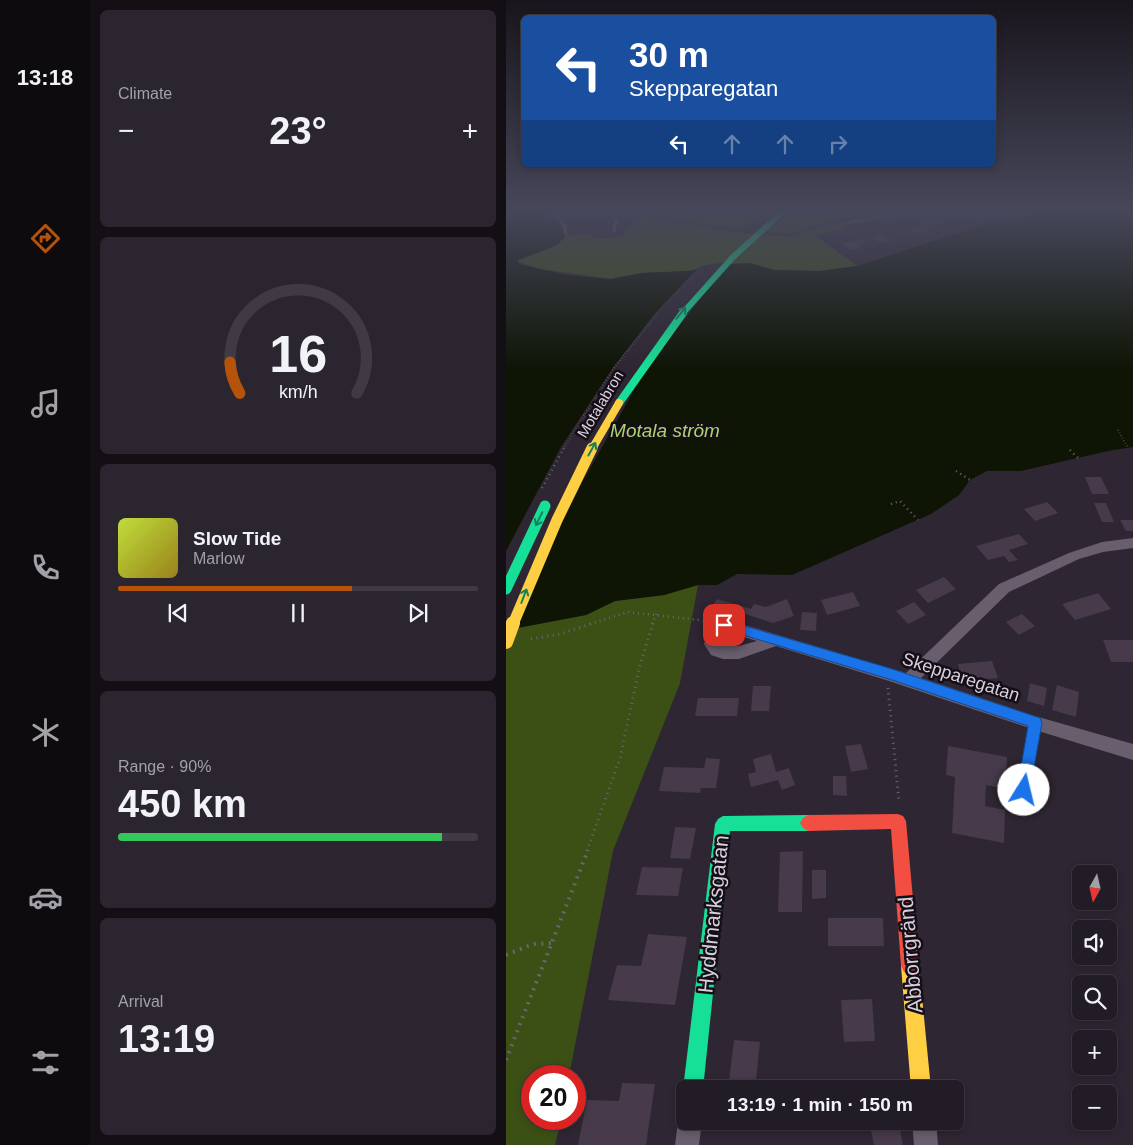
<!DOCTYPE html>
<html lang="en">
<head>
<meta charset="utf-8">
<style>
  body { margin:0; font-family:Arial,sans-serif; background:#2a252e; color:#f1f3f6; height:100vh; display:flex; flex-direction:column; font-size:19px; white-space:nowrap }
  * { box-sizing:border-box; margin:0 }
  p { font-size:16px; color:#a2a1a7 }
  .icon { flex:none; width:28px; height:28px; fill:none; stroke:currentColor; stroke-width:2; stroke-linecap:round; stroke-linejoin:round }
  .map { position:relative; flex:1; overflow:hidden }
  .panel { display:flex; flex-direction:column; gap:10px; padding:10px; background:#130f15; width:416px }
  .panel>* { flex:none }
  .banner { position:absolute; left:15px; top:15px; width:475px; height:152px; border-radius:8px; box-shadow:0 2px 8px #0003,0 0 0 1px #3f3a43; background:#1a4fa0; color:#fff; overflow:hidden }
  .needle { width:32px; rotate:188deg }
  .fabs { position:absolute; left:566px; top:865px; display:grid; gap:10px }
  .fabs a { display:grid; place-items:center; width:45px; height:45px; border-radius:8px; background:#221c26; box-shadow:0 2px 8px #0003,0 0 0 1px #3f3a43; font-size:25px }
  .speed { position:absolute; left:15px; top:1065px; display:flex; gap:10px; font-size:25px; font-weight:700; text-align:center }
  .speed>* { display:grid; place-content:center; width:65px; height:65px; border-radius:50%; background:#221c26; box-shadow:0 2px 8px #0003,0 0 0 1px #3f3a43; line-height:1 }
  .speed .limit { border:8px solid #d22; background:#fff; color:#111 }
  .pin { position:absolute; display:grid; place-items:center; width:42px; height:42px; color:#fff; margin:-21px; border-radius:10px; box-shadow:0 2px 8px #0006 }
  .me { position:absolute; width:55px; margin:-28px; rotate:9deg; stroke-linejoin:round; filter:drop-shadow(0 0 4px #0008) }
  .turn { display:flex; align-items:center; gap:18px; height:105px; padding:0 25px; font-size:22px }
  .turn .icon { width:65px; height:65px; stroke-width:2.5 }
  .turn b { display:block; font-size:35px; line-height:42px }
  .lanes { display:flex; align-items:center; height:48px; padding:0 25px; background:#0003; justify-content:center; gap:25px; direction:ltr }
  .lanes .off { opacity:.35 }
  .big { font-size:38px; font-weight:700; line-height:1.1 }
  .panel .card { flex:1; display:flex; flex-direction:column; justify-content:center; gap:8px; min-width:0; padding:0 18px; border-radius:8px; background:#2a252e }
  .panel .dial { align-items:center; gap:0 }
  .dial svg { height:130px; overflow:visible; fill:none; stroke:#3f3a43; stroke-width:7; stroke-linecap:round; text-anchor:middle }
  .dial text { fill:#f1f3f6; stroke:none }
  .song { display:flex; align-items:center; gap:15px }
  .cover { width:60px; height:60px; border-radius:8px; background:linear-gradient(135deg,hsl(70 70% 55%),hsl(50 70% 35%)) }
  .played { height:5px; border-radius:2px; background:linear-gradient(90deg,#b45309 65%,#3f3a43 65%) }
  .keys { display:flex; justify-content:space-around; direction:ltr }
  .heat { display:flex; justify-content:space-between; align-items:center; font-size:28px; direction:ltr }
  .charge { height:8px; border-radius:4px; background:linear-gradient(90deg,#34c759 90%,#3f3a43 0) }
  .trip { position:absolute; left:170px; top:1080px; width:288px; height:50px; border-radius:8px; background:#221c26; box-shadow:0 2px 8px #0003,0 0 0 1px #3f3a43; font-weight:700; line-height:50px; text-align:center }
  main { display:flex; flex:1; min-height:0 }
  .menu { display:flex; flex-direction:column; width:90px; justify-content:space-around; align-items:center; background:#0e0b0f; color:#a2a1a7 }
  .menu .icon { width:35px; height:35px }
  .menu .on { color:#b45309 }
  .menu b { font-size:22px; color:#f1f3f6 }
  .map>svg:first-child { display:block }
</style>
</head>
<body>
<main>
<nav class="menu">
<b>13:18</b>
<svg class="icon on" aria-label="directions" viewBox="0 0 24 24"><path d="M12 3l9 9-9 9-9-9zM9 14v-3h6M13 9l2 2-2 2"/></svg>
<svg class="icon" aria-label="music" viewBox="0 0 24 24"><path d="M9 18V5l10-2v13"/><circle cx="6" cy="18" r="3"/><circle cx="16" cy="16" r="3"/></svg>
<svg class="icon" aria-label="phone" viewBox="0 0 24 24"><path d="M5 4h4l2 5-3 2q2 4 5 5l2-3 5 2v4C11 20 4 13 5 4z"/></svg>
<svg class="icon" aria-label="climate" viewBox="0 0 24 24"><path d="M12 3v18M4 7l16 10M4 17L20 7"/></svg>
<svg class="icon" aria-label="car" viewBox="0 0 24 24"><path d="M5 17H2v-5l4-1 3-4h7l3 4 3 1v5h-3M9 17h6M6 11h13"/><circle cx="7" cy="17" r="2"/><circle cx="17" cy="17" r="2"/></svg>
<svg class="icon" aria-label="filters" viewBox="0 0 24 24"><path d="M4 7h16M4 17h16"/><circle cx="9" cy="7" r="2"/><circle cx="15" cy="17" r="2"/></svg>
</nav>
<section class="panel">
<div class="card"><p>Climate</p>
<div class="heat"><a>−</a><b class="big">23°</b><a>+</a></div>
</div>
<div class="card dial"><svg viewBox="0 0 100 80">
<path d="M14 69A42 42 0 1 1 86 69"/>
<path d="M14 69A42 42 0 0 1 8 50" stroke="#b45309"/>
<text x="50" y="56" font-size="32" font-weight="700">16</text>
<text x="50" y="72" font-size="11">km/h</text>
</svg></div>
<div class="card">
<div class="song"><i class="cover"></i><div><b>Slow Tide</b><p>Marlow</p></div></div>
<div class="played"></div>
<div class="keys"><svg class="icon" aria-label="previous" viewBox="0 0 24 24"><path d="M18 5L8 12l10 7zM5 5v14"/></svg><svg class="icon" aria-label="pause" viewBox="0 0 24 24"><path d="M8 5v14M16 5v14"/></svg><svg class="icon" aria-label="next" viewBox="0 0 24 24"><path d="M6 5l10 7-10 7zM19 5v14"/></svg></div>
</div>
<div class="card"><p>Range · 90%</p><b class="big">450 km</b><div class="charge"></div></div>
<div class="card"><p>Arrival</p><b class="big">13:19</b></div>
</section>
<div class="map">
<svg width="627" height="1145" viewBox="0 0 627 1145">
  <rect width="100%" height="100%" fill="#2e2632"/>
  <g fill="#3c5015">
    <path d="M129,210L152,220L164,223C202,226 241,236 280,236C301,236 318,223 339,222L340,227L310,236L351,266L314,271L268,270L244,263L225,264L182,271L136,273L105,279L33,269L11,261L52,245L59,236L82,234L89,238H102L116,236L123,227L132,225L134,218Z"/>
    <path d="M140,210H261L236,229L162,219L152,216Z"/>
    <path d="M288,210H432L365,215L321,221L291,233L259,232Z"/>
    <path d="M192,585L174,683L107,851L63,1076H26V1119H55L49,1145H0V630L80,615L109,601L158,595Z"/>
  </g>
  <path fill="#0e1505" d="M0,210H37L52,223L59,236C47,252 27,252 11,261L13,264L61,275L105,279L136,273L182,271L225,264L244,263L268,270L314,271L351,266L474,226L525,215L542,210H627V447L602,451L515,471H481L464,480L453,495L425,514L286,575L231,574L211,585H192L158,595L109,601L80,615L0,630Z"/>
  <path fill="#2e2632" d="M224,261L141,367L77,481L0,633V551L55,447L108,366L150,312L194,266Z"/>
  <g fill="#463a4b">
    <path d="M478,211L485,216L469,218L463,214Z"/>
    <path d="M422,217L435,222L423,226L411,220Z"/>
    <path d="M412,227L423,232L412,235L401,230Z"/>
    <path d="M375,234L386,240L375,243L364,238Z"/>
    <path d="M355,239L361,243L352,246L356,248L346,250L335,244Z"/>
    <path d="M579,477H595L603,494H586Z"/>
    <path d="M541,502L552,513L529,521L518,509Z"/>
    <path d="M588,503H600L608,522H596Z"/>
    <path d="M614,520H627V531H620Z"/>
    <path d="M513,534L522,544L503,550L512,560L503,562L498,556L482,560L470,546Z"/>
    <path d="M438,577L450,589L422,603L410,590Z"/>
    <path d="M347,592L354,606L321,615L315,600Z"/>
    <path d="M592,593L605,609L569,620L556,604Z"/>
    <path d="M211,599L245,609L248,604L260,607L281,599L288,616L267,623L239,614L234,625L200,616Z"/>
    <path d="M408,602L420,615L402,624L390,611Z"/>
    <path d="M296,612L311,613L310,631L294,630Z"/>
    <path d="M516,614L529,626L513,635L500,622Z"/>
    <path d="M597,640H627V662H605Z"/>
    <path d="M486,661L492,678L456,681L452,664Z"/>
    <path d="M524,683L541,688L538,706L521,701Z"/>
    <path d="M551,685L573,692L570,717L546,710Z"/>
    <path d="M247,686H265L263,711H245Z"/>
    <path d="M192,698H233L231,716H189Z"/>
    <path d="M355,744L362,769L345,772L339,746Z"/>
    <path d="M442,746L501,757L500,789L480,785L479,806L499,810L498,843L446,833L449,777L440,775Z"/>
    <path d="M265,754L270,772L283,768L289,785L276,790L272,780L245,787L242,774L250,772L247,759Z"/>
    <path d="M200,758L214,759L210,788H195L194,793L153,791L158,767L198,768Z"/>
    <path d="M327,776H340L341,796L327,795Z"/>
    <path d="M169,827L190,828L184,859L164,858Z"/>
    <path d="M297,851L296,912H272L274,852Z"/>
    <path d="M136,867L177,868L172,896L130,895Z"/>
    <path d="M306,870H320V898L306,899Z"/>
    <path d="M322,918H377L378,946H322Z"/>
    <path d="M142,934L181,937L169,1005L102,1000L111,965L135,966Z"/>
    <path d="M366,999L369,1041L338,1042L335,1000Z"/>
    <path d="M228,1040L254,1042L249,1089H222Z"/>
    <path d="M116,1083L149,1084L140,1145H72L81,1100L113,1101Z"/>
    <path d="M363,1121H392L397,1145H368Z"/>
  </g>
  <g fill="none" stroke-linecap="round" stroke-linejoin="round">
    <g stroke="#6c6570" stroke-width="1" stroke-dasharray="0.5 2" stroke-linecap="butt">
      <path d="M134,210C165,226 201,226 235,230"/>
      <path d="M19,214L35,240"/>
      <path d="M27,226L45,223"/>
      <path d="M273,234L297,233L322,223L332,222"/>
    </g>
    <path stroke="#6c6570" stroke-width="2" stroke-dasharray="0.5 2.5" stroke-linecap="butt" d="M612,430L622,448"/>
    <g stroke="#6c6570" stroke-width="2.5" stroke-dasharray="1 4" stroke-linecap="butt">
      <path d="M564,450L572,458"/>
      <path d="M450,471L464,480"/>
      <path d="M385,504L394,501L412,520"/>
      <path d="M84,624L122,612L202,621"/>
      <path d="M146,624L151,614"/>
    </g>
    <g stroke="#6c6570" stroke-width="3" stroke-dasharray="1 4.5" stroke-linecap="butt">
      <path d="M25,639L54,634L88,623"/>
      <path d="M382,688L393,802"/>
      <path d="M81,851L114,758L134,665L147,623"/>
    </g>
    <g stroke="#6c6570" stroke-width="4" stroke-dasharray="2 5.5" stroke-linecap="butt">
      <path d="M0,955L27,944L45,943"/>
      <path d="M0,1060L82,850"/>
    </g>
    <g fill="#685e6d" fill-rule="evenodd">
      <path d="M45,210H47L60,225L62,236L59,235L56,225Z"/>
      <path d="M101,210H103L112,221L109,233L106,232L108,221Z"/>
      <path d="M529,719L532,720L533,723L522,790L521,793L518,794L515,793L514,790L525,723L526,720Z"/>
    </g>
    <g fill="#685e6d" fill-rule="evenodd">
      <path d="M422,210H442L439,212L384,217L341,224L338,222L384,213Z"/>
      <path d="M627,538V548L597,552L573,559L503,592L415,678L529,716L627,744V760L529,730L383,681L270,646L233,659H217L205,655L198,644C202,633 206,623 218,619L400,673L493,584L563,553L596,542ZM221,632L251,641L233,646H215L214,644L216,637Z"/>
      <path d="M179,1111V1121H196L193,1145H169L172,1121L175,1112Z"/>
      <path d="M406,1121H430L432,1145H408Z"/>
    </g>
    <g fill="#16e098" fill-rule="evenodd">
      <path d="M279,210H285L271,220H267V218Z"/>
      <path d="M302,815L307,818L310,823L307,828L302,831H224L197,1089H179V1092L177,1089L209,824L212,819L217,816Z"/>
    </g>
    <path fill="#ffcf43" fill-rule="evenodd" d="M404,957L410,960L413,966L425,1089H405L395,966L398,960Z"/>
    <path fill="#f24e42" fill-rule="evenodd" d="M392,814L397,816L400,821L413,966L410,972L404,975L398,972L395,966L385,829L302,831L297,828L294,823L297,818L302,815Z"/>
    <path stroke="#6c6570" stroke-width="1" stroke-dasharray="0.5 2" stroke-linecap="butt" d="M151,314L200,263"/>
    <path stroke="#6c6570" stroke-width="2" stroke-dasharray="0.5 2.5" stroke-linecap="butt" d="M57,449L108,368L152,313"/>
    <path stroke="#6c6570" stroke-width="2.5" stroke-dasharray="1 4" stroke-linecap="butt" d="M36,488L58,448"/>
    <path stroke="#16e098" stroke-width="6" d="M176,314L227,257L269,219"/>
    <path stroke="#16e098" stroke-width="8" d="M113,403L177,313"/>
    <path stroke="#16e098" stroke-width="11" d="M0,589L39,506"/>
    <path stroke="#ffcf43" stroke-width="8" d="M86,449L113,403"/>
    <path stroke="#ffcf43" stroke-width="11" d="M7,624L51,520L86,448"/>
    <path stroke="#ffcf43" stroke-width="14" d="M0,642L7,623"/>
  </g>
  <defs><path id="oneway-shaft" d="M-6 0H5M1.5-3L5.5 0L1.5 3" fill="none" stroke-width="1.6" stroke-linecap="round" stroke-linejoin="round" transform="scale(1.25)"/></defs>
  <g stroke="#15825e">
    <use href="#oneway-shaft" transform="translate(175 313) rotate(-51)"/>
    <use href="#oneway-shaft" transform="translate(86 449) rotate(-61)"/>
    <use href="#oneway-shaft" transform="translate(33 519) rotate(116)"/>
    <use href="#oneway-shaft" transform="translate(18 596) rotate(-69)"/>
  </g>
  <linearGradient id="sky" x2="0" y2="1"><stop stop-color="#19151c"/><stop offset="0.57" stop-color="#46475a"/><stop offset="1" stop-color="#46475a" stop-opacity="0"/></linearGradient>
  <rect width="627" height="370" fill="url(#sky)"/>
  <path fill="#1a73e8" stroke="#114b97" d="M218,620L383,668L534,718L536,723L523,795L518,797L513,795L511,790L522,726L383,679L214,628L212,625L214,621Z"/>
  <g text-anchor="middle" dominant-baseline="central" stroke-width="5" stroke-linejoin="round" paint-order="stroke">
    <g font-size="15" fill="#d8cfdd" stroke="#140e17">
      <text transform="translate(94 404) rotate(-59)">Motalabron</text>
    </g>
    <g font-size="18" fill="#d8cfdd" stroke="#140e17">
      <text transform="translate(455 677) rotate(18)">Skepparegatan</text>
    </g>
    <g font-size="19" font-style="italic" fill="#acd46f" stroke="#140e17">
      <text x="159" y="430">Motala ström</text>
    </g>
    <g font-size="21" fill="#d8cfdd" stroke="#140e17">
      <text transform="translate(207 914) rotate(-84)">Hyddmarksgatan</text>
      <text transform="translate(404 955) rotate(-95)">Abborrgränd</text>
    </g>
  </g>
</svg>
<div class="fabs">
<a><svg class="needle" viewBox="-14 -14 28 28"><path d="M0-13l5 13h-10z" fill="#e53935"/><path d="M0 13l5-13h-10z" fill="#a2a1a7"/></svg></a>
<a><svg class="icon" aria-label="sound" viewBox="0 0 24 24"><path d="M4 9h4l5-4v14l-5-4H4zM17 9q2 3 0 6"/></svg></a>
<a><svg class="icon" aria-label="search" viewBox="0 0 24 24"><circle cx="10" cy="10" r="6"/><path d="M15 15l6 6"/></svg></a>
<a>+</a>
<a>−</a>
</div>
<div class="speed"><div class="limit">20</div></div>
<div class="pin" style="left:218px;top:625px;background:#d93025"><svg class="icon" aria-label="arrive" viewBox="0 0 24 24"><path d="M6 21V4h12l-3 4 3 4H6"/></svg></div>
<svg class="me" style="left:518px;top:790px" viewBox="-20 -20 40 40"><circle r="19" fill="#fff"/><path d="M0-13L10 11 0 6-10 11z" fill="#1a73e8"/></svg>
<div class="trip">13:19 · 1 min · 150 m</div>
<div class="banner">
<div class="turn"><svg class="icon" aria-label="left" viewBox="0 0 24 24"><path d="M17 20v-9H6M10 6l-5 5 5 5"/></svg><div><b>30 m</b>Skepparegatan</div></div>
<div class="lanes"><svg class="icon" aria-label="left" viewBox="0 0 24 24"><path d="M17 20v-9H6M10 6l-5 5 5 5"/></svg><svg class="icon off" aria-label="ahead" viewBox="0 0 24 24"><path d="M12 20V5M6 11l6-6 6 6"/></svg><svg class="icon off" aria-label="ahead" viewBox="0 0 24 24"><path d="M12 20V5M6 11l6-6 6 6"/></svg><svg class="icon off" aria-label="right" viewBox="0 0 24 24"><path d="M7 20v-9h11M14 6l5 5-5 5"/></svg></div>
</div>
</div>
</main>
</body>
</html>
